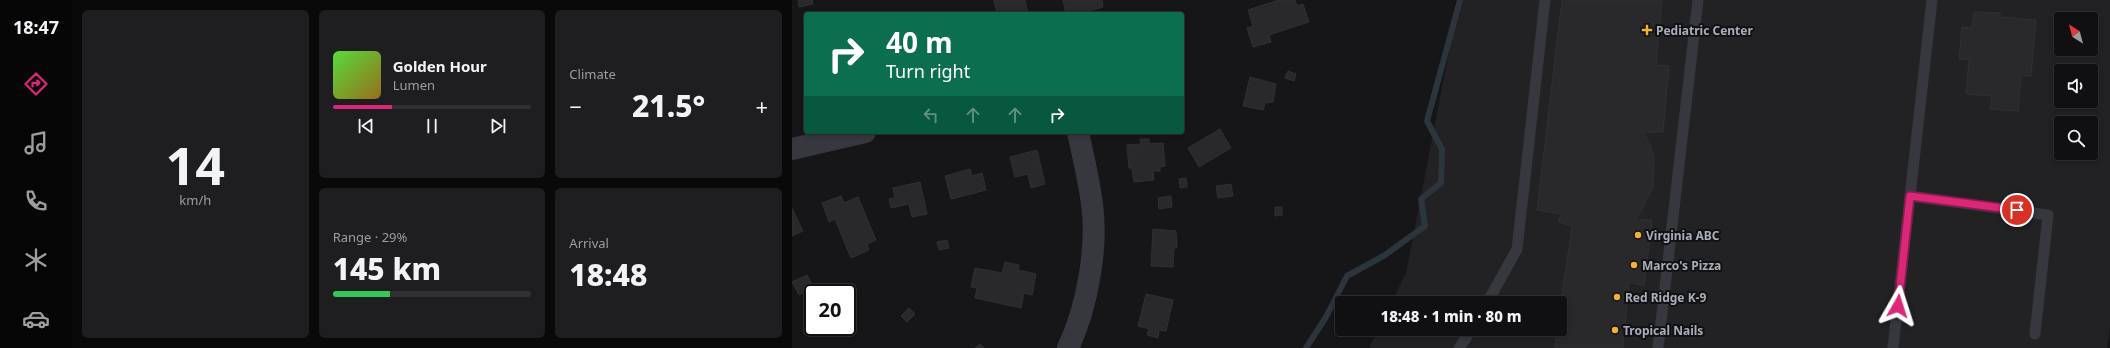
<!DOCTYPE html>
<html lang="en">
<head>
<meta charset="utf-8">
<style>
  body { margin:0; font-family:"Noto Sans",sans-serif; background:#1e1e20; color:#f1f3f6; height:100vh; display:flex; flex-direction:column; font-size:15px; white-space:nowrap }
  * { box-sizing:border-box; margin:0 }
  p { font-size:13px; color:#9c9d9f }
  .icon { flex:none; width:22px; height:22px; fill:none; stroke:currentColor; stroke-width:2; stroke-linecap:round; stroke-linejoin:round }
  .map { position:relative; flex:1; overflow:hidden }
  .panel { display:flex; flex-direction:column; gap:10px; padding:10px; background:#09090a; width:720px }
  .panel>* { flex:none }
  .banner { position:absolute; left:12px; top:12px; width:380px; height:122px; border-radius:4px; box-shadow:0 2px 6px #0003,0 0 0 1px #303032; background:#0b6e4f; color:#fff; overflow:hidden }
  .needle { width:26px; rotate:324deg }
  .controls { position:absolute; left:1262px; top:12px; display:grid; gap:8px }
  .controls a { display:grid; place-items:center; width:44px; height:44px; border-radius:4px; background:#101012; box-shadow:0 2px 6px #0003,0 0 0 1px #303032; font-size:20px }
  .speed { position:absolute; left:12px; top:284px; display:flex; gap:8px; font-size:20px; font-weight:700; text-align:center }
  .speed>* { display:grid; place-content:center; width:52px; height:52px; border-radius:50%; background:#101012; box-shadow:0 2px 6px #0003,0 0 0 1px #303032; line-height:1 }
  .speed .limit { border:2px solid #111; border-radius:6px; background:#fff; color:#111 }
  .pin { position:absolute; display:grid; place-items:center; width:34px; height:34px; color:#fff; margin:-17px; border:2px solid #fff; border-radius:50%; box-shadow:0 1px 4px #0007 }
  .me { position:absolute; width:44px; margin:-22px; rotate:6deg; stroke-linejoin:round; filter:drop-shadow(0 0 3px #0008) }
  .turn { display:flex; align-items:center; gap:14px; height:84px; padding:0 16px; font-size:18px }
  .turn .icon { width:52px; height:52px; stroke-width:2.5 }
  .turn b { display:block; font-size:28px; line-height:34px }
  .lanes { display:flex; align-items:center; height:38px; padding:0 16px; background:#0003; justify-content:center; gap:20px; direction:ltr }
  .lanes .off { opacity:.35 }
  .big { font-size:30px; font-weight:800; line-height:1.1 }
  .panel .tile { flex:1; display:flex; flex-direction:column; justify-content:center; gap:6px; min-width:0; padding:0 14px; border-radius:6px; background:#1e1e20 }
  .panel .dial { align-items:center; gap:0 }
  .dial b { font-size:52px; line-height:1 }
  .song { display:flex; align-items:center; gap:12px }
  .cover { width:48px; height:48px; border-radius:6px; background:linear-gradient(135deg,hsl(110 70% 55%),hsl(40 70% 35%)) }
  .played { height:4px; border-radius:2px; background:linear-gradient(90deg,#db2777 30%,#303032 30%) }
  .keys { display:flex; justify-content:space-around; direction:ltr }
  .heat { display:flex; justify-content:space-between; align-items:center; font-size:22px; direction:ltr }
  .charge { height:6px; border-radius:3px; background:linear-gradient(90deg,#34c759 29%,#303032 0) }
  .panel .tiles { flex:1; display:grid; gap:10px; grid-template-columns:repeat(3,1fr) }
  .tile:first-child { grid-row:span 2 }
  .trip { position:absolute; left:543px; top:296px; width:232px; height:40px; border-radius:4px; background:#101012; box-shadow:0 2px 6px #0003,0 0 0 1px #303032; font-weight:800; line-height:40px; text-align:center }
  main { display:flex; flex:1; min-height:0 }
  .tabs { display:flex; flex-direction:column; width:72px; justify-content:space-around; align-items:center; background:#060607; color:#9c9d9f }
  .tabs .icon { width:28px; height:28px }
  .tabs .on { color:#db2777 }
  .tabs b { font-size:18px; color:#f1f3f6 }
  .map>svg:first-child { display:block }
</style>
</head>
<body>
<main>
<nav class="tabs">
<b>18:47</b>
<svg class="icon on" aria-label="directions" viewBox="0 0 24 24"><path d="M12 3l9 9-9 9-9-9zM9 14v-3h6M13 9l2 2-2 2"/></svg>
<svg class="icon" aria-label="music" viewBox="0 0 24 24"><path d="M9 18V5l10-2v13"/><circle cx="6" cy="18" r="3"/><circle cx="16" cy="16" r="3"/></svg>
<svg class="icon" aria-label="phone" viewBox="0 0 24 24"><path d="M5 4h4l2 5-3 2q2 4 5 5l2-3 5 2v4C11 20 4 13 5 4z"/></svg>
<svg class="icon" aria-label="climate" viewBox="0 0 24 24"><path d="M12 3v18M4 7l16 10M4 17L20 7"/></svg>
<svg class="icon" aria-label="car" viewBox="0 0 24 24"><path d="M5 17H2v-5l4-1 3-4h7l3 4 3 1v5h-3M9 17h6M6 11h13"/><circle cx="7" cy="17" r="2"/><circle cx="17" cy="17" r="2"/></svg>
</nav>
<section class="panel">
<div class="tiles">
<div class="tile dial"><b>14</b><p>km/h</p></div>
<div class="tile">
<div class="song"><i class="cover"></i><div><b>Golden Hour</b><p>Lumen</p></div></div>
<div class="played"></div>
<div class="keys"><svg class="icon" aria-label="previous" viewBox="0 0 24 24"><path d="M18 5L8 12l10 7zM5 5v14"/></svg><svg class="icon" aria-label="pause" viewBox="0 0 24 24"><path d="M8 5v14M16 5v14"/></svg><svg class="icon" aria-label="next" viewBox="0 0 24 24"><path d="M6 5l10 7-10 7zM19 5v14"/></svg></div>
</div>
<div class="tile"><p>Climate</p>
<div class="heat"><a>−</a><b class="big">21.5°</b><a>+</a></div>
</div>
<div class="tile"><p>Range · 29%</p><b class="big">145 km</b><div class="charge"></div></div>
<div class="tile"><p>Arrival</p><b class="big">18:48</b></div>
</div>
</section>
<div class="map">
<svg width="1318" height="348" viewBox="0 0 1318 348">
  <rect width="100%" height="100%" fill="#161618"/>
  <path fill="#222225" fill-rule="evenodd" d="M667,0H1318V328L1315,348H577L586,329H768V303H599L614,273ZM1269,19H1299V49H1269ZM1269,71H1299V101H1269ZM1269,123H1299V153H1269Z"/>
  <g fill="none" stroke-linecap="round" stroke-linejoin="round">
    <path stroke="#2c353c" stroke-width="6" d="M514,348L534,317L555,276L593,255L633,226L629,199L649,183L650,149L635,121L668,0"/>
  </g>
  <g fill="#29292c" stroke="#303034">
    <path d="M6,0H20L21,4L7,7Z"/>
    <path d="M202,0H233L236,14H205Z"/>
    <path d="M271,0H310L311,7L285,14H274Z"/>
    <path d="M487,0H503L505,6L511,4L517,22L477,35L479,42L461,47L455,28L461,26L456,10Z"/>
    <path d="M770,0H870L864,65L877,66L871,132H852L862,156L861,187L844,220H860L852,286L837,282L831,348H763L765,329H768V309L780,226L767,222L769,214L745,210Z"/>
    <path d="M1182,12L1208,13V17L1244,20L1239,76L1229,75L1226,111L1198,109L1200,96L1174,94L1177,60L1167,59L1170,27L1180,28Z"/>
    <path d="M496,71L504,74L502,81L493,78Z"/>
    <path d="M458,77L484,84L481,102L473,103L471,110L451,106Z"/>
    <path d="M428,129L439,148L407,167L396,148Z"/>
    <path d="M348,139H357V144L371,143L373,166L368,167V171H361L362,180L342,182L340,168H337L335,145L349,144Z"/>
    <path d="M245,150L253,184L239,188L236,174L223,177L218,157Z"/>
    <path d="M178,169L180,176L190,173L194,190L159,199L153,176Z"/>
    <path d="M394,178L395,187L388,188L387,179Z"/>
    <path d="M128,182L135,214L120,217L117,204L99,208L97,199L103,198L101,188Z"/>
    <path d="M439,184L441,196L426,198L424,186Z"/>
    <path d="M49,196L52,203L66,197L84,240L75,244L77,250L59,258L43,219L37,222L30,203Z"/>
    <path d="M379,196L380,207L367,209L366,198Z"/>
    <path d="M483,207H490V215L483,216Z"/>
    <path d="M0,208L11,231L0,236Z"/>
    <path d="M361,229L384,231L385,248H382L381,267L359,266Z"/>
    <path d="M155,240L157,248L147,250L145,242Z"/>
    <path d="M213,262L227,265L226,270L244,274L240,295L232,293L229,308L183,298L185,288L179,287L183,268L210,273Z"/>
    <path d="M15,275L22,288L7,295L0,282Z"/>
    <path d="M354,294L381,300L374,331L367,330L366,338L355,335L357,329L346,326Z"/>
    <path d="M117,308L123,314L115,322L109,316Z"/>
    <path d="M188,344L192,348H183Z"/>
  </g>
  <g fill="none" stroke-linecap="round" stroke-linejoin="round">
    <g stroke="#37383d" stroke-width="11">
      <path d="M1118,196L1256,215L1243,334"/>
      <path d="M695,303L725,249L753,0"/>
      <path d="M667,348L680,329"/>
      <path d="M866,348L906,0"/>
      <path d="M1101,348L1140,0"/>
    </g>
    <g stroke="#37383d" stroke-width="22">
      <path d="M0,149L73,132"/>
      <path d="M276,348C295,308 306,248 300,204C297,180 291,156 286,132"/>
    </g>
  </g>
  <g fill="none" stroke-linecap="round" stroke-linejoin="round">
    <defs>
      <path id="route" d="M1106,306L1118,196L1225,210"/>
    </defs>
    <use href="#route" stroke="#8e194d" stroke-width="10"/>
    <use href="#route" stroke="#db2777" stroke-width="7"/>
  </g>
  <g fill="#f2b134" stroke="#111113" stroke-width="1.5">
    <path d="M853 24h4v4h4v4h-4v4h-4v-4h-4v-4h4z"/>
    <circle cx="846" cy="235" r="4"/>
    <circle cx="842" cy="265" r="4"/>
    <circle cx="825" cy="297" r="4"/>
    <circle cx="823" cy="330" r="4"/>
  </g>
  <g text-anchor="middle" dominant-baseline="central" stroke-width="4" stroke-linejoin="round" paint-order="stroke">
    <g font-size="12" font-weight="bold" fill="#a8adb8" stroke="#111113" text-anchor="start">
      <text x="864" y="30">Pediatric Center</text>
      <text x="854" y="235">Virginia ABC</text>
      <text x="850" y="265">Marco's Pizza</text>
      <text x="833" y="297">Red Ridge K-9</text>
      <text x="831" y="330">Tropical Nails</text>
    </g>
  </g>
</svg>
<div class="controls">
<a><svg class="needle" viewBox="-14 -14 28 28"><path d="M0-13l5 13h-10z" fill="#e53935"/><path d="M0 13l5-13h-10z" fill="#9c9d9f"/></svg></a>
<a><svg class="icon" aria-label="sound" viewBox="0 0 24 24"><path d="M4 9h4l5-4v14l-5-4H4zM17 9q2 3 0 6"/></svg></a>
<a><svg class="icon" aria-label="search" viewBox="0 0 24 24"><circle cx="10" cy="10" r="6"/><path d="M15 15l6 6"/></svg></a>
</div>
<div class="speed"><div class="limit">20</div></div>
<div class="pin" style="left:1225px;top:210px;background:#d93025"><svg class="icon" aria-label="arrive" viewBox="0 0 24 24"><path d="M6 21V4h12l-3 4 3 4H6"/></svg></div>
<svg class="me" style="left:1106px;top:306px" viewBox="-20 -20 40 40"><path d="M0-17L14 15 0 8-14 15z" fill="#db2777" stroke="#fff" stroke-width="4"/></svg>
<div class="trip">18:48 · 1 min · 80 m</div>
<div class="banner">
<div class="turn"><svg class="icon" aria-label="right" viewBox="0 0 24 24"><path d="M7 20v-9h11M14 6l5 5-5 5"/></svg><div><b>40 m</b>Turn right</div></div>
<div class="lanes"><svg class="icon off" aria-label="left" viewBox="0 0 24 24"><path d="M17 20v-9H6M10 6l-5 5 5 5"/></svg><svg class="icon off" aria-label="ahead" viewBox="0 0 24 24"><path d="M12 20V5M6 11l6-6 6 6"/></svg><svg class="icon off" aria-label="ahead" viewBox="0 0 24 24"><path d="M12 20V5M6 11l6-6 6 6"/></svg><svg class="icon" aria-label="right" viewBox="0 0 24 24"><path d="M7 20v-9h11M14 6l5 5-5 5"/></svg></div>
</div>
</div>
</main>
</body>
</html>
